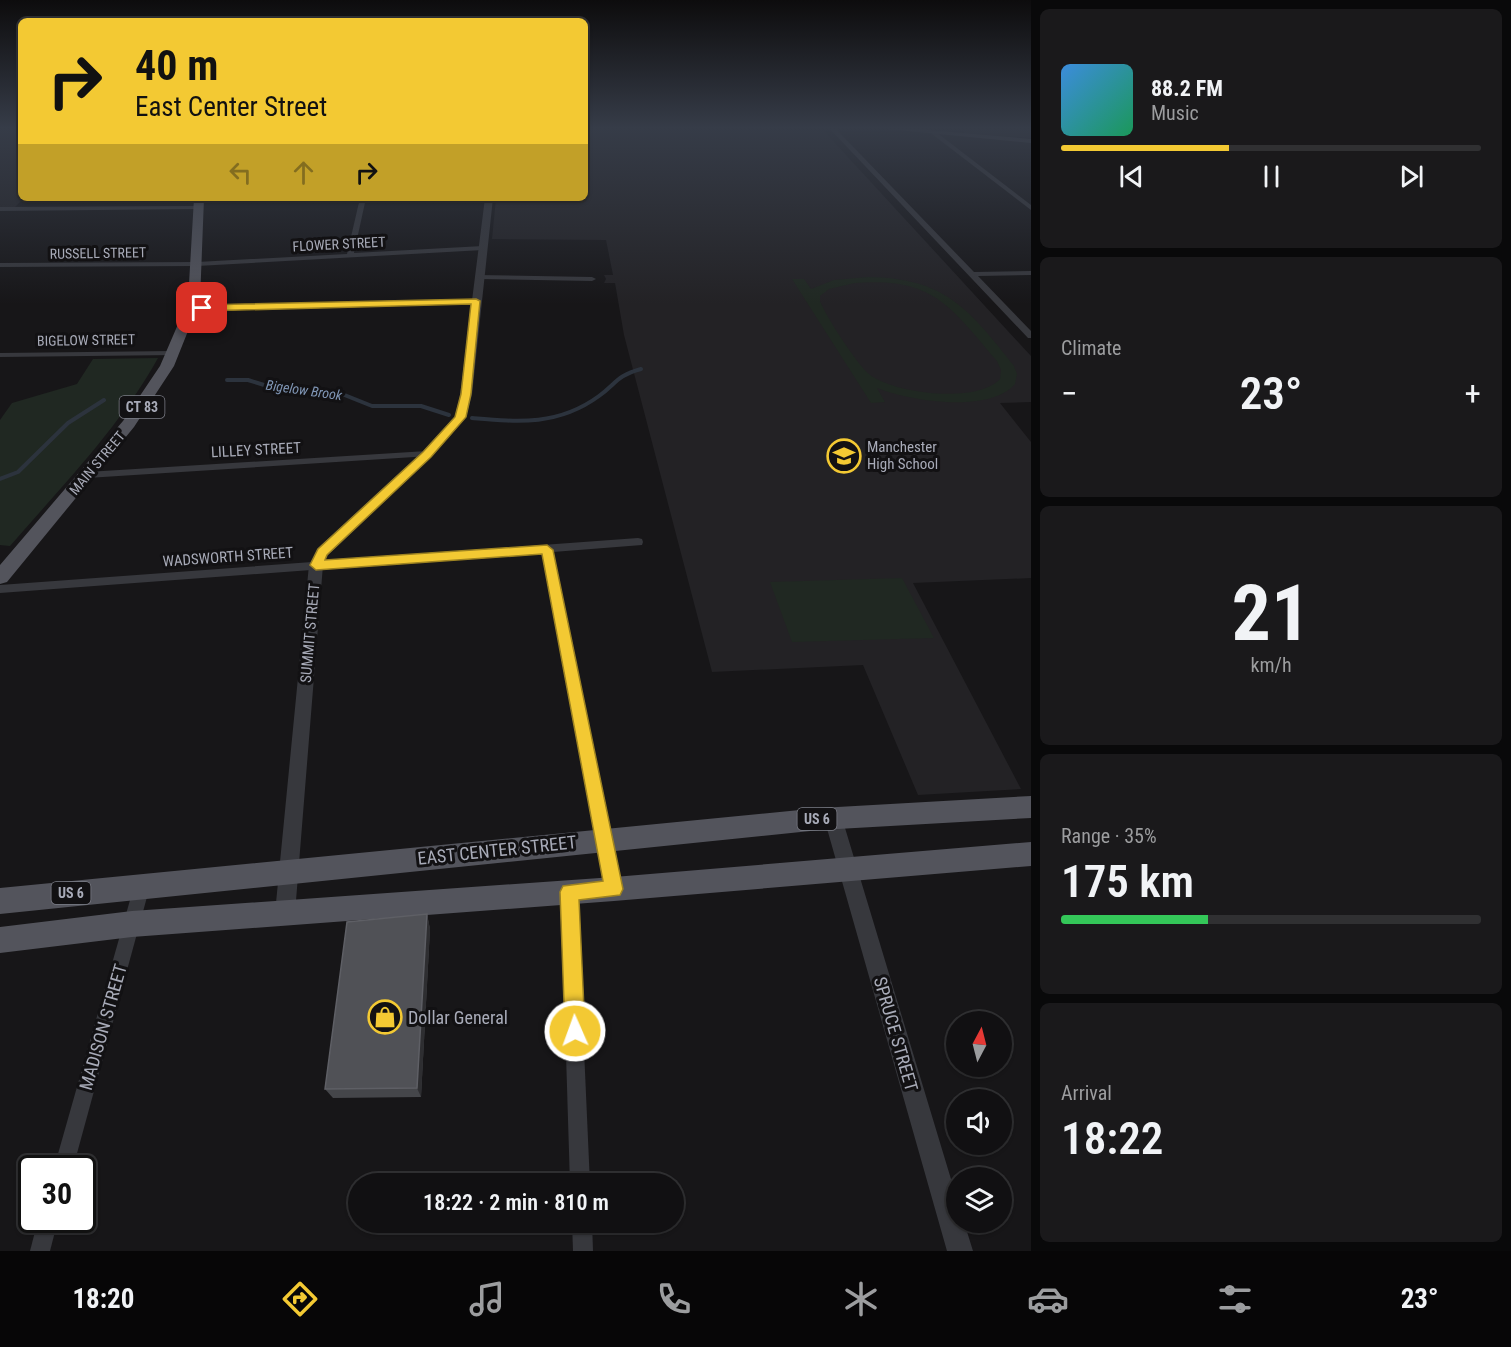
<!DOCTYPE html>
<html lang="en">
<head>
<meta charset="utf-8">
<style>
  body { margin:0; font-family:"Roboto Condensed",sans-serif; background:#1a191b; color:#f1f3f6; height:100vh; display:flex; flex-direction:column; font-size:22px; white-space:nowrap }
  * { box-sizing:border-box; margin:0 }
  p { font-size:20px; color:#9c9d9f }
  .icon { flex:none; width:33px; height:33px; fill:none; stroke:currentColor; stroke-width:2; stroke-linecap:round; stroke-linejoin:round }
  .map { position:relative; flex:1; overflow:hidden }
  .panel { display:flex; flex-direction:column; gap:9px; padding:9px; background:#09090a; width:480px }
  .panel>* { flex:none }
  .hud { position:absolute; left:18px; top:18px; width:570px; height:183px; border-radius:9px; box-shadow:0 2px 4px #0004,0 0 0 2px #303032; background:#f3c933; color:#111; overflow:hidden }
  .needle { width:39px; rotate:7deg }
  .controls { position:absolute; left:946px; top:1011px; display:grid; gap:12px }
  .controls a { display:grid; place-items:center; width:66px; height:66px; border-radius:50%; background:#111012; box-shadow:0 2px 4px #0004,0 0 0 2px #303032; font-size:30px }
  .speed { position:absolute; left:18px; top:1155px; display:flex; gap:12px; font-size:30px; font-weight:700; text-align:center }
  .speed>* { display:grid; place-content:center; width:78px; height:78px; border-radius:50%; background:#111012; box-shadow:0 2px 4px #0004,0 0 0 2px #303032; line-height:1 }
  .speed .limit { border:3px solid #111; border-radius:9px; background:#fff; color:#111 }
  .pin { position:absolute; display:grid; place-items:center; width:51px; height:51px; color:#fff; margin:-26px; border-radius:12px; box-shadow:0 3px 9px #0006 }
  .me { position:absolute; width:66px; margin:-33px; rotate:358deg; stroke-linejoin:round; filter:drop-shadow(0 0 4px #0008) }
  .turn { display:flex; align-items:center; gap:21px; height:126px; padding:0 18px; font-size:27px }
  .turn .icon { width:78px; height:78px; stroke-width:2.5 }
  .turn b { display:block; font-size:42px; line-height:51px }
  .lanes { display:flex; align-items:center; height:57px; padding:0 18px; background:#0003; justify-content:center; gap:30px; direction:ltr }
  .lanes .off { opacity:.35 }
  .big { font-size:45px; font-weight:600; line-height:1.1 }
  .panel .widget { flex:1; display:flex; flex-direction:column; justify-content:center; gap:9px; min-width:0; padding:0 21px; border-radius:9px; background:#1a191b }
  .panel .dial { align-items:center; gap:0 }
  .dial b { font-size:78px; line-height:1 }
  .song { display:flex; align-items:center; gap:18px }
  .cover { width:72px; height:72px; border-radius:9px; background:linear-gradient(135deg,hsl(210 70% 55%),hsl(150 70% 35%)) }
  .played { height:6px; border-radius:3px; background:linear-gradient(90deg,#f3c933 40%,#303032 40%) }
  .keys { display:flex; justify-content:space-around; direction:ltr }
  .heat { display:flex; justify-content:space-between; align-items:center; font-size:33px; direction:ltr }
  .charge { height:9px; border-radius:4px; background:linear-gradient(90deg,#34c759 35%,#303032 0) }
  .trip { position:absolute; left:348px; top:1173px; width:336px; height:60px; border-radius:30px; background:#111012; box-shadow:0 2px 4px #0004,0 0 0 2px #303032; font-weight:600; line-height:60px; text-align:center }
  .dock { display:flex; height:96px; justify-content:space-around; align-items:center; background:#070607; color:#9c9d9f }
  .dock .icon { width:42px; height:42px }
  .dock .selected { color:#f3c933 }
  .dock b { font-size:27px; color:#f1f3f6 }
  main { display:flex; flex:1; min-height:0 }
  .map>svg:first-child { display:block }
</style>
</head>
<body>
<main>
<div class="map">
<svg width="1031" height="1251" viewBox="0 0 1031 1251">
  <rect width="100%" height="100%" fill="#171618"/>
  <g fill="#232225">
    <path d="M0,129H21V198H24L15,207H0Z"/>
    <path d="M585,129L823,130L1031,356V402L1000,403L1031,442V578L913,583L1021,789L918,795L863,665L712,672L624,335L615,283H604L606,279L604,275H613L606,240L492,239L496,198H585V161H589Z"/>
    <path d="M961,129H1031V138L965,133Z"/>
  </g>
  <g fill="#202822" fill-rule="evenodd">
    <path d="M868,277C945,278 969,309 1014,366L1017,374L1015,384C989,414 910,401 877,388L885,402L871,403L792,279H804L811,289L834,280ZM855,283C933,277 950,306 997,361L1001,370L1000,379C977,404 894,394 869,374C857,364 826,317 820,301V296L829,289Z"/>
    <path d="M158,358C119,428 62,486 10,546L0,545V420L12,403L77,384L93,359Z"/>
    <path d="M902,578L934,638L792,642L770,582Z"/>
  </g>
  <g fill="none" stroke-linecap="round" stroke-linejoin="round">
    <g stroke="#2c333d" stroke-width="4">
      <path d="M227,380H248L277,389L342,394L372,406H421L449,415"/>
      <path d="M472,418C518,422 558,426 599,396C617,383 616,376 641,369"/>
      <path d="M0,479L18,472L68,423L104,400"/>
    </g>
    <g fill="#37383d" fill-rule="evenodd">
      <path d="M830,129H836L974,272L1031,271V275L978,276L1031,331V338H1028Z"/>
      <path d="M932,132H936L1031,205V210L932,134Z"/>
      <path d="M360,198H366L354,253L483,246L486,248L483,250L197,266L0,267V263L197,262L347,254Z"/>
      <path d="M200,206L201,207L198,209L0,211V207Z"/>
      <path d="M476,275L592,277L596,279L592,281L479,279L475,277Z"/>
      <path d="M476,299H479V303L192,310L188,308L192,306Z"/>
      <path d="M173,351H176V355L0,357V353Z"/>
      <path d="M427,451L432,454L430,456L87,478L82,475L87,472Z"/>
      <path d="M638,538L642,539L643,542L642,545L553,552L622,889L620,894L614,897L608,894L606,889L542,553L0,593V585Z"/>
      <path d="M142,878L147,881L150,886L73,1168H54L134,886L137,881Z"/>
      <path d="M569,884L575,887L577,892L590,1184H570L561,892L563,887Z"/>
      <path d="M38,1220H58L50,1251H30Z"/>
      <path d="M572,1222H592L593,1251H573Z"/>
    </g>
    <g fill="#37383d" fill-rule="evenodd">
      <path d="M485,198H493L472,395L466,417L431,457L328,555L323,565L295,913L292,920L285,923L278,920L275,913L309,565L317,549L423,451L455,416L460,395Z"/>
      <path d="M833,810L839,812L842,818L957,1199V1222H964L973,1251H947L824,818L827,812Z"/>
    </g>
    <path fill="#45464d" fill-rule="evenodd" d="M887,129H917L1031,139V143Z"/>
    <g fill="#53545c" fill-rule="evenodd">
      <path d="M194,198H204L200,301L174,366L134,427L7,582L0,584V565L123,421L160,366L188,301Z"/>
      <path d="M1031,796V818L820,830L0,914V888L820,808Z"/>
      <path d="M1031,842V866L614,901L132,937L0,953V927L132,911L614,877Z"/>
    </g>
  </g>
  <path fill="#45464a" d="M427,914L430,929L421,1097L333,1098L325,1089Z"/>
  <path fill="#2e2e31" d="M427,914L430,929L421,1097L417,1088Z"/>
  <path fill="#505156" stroke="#5e5f65" stroke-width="1.5" d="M427,914L417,1088L325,1089L347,922Z"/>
  <linearGradient id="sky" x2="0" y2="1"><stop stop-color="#0d0c0d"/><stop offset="0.42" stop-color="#363c48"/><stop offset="1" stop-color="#363c48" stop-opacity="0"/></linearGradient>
  <rect width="1031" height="304" fill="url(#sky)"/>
  <path fill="#f3c933" stroke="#9e8321" stroke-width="1.5" d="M476,299L480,301L471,394L466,417L431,457L327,555L325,560L547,545L553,550L623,889L620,895L579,900L585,1031L582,1038L575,1041L568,1038L565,1031L560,892L563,886L603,881L542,554L316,570L310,565L318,549L423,452L455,417L461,394L471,304L202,311L197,308L202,305Z"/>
  <defs>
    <symbol id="school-ring" viewBox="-11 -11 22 22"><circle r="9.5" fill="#121113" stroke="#f3c933" stroke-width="1.5"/><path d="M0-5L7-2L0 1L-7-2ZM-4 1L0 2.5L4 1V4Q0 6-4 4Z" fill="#f3c933"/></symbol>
    <symbol id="shop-ring" viewBox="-11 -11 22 22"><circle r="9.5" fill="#121113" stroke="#f3c933" stroke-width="1.5"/><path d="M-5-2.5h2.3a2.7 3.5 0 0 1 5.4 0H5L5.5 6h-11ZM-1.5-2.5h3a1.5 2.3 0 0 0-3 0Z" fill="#f3c933"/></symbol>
  </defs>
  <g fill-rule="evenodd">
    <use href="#school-ring" x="825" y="437" width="38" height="38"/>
    <use href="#shop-ring" x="366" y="998" width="38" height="38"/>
  </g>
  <g text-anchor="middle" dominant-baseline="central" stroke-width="6" stroke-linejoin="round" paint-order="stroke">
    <g font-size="14" fill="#a8abb8" stroke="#121113">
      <text transform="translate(339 244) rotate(-3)">FLOWER STREET</text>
      <text transform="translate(98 253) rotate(-1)">RUSSELL STREET</text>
      <text transform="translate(86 340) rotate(-1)">BIGELOW STREET</text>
      <text transform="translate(97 463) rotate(-50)">MAIN STREET</text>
    </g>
    <g font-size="14" font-style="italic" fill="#7f95b4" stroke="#121113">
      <text transform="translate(304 390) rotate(8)">Bigelow Brook</text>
    </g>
    <g fill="#121113" stroke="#7b7d86" stroke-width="1.5">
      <rect x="119.5" y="396" width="45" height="22" rx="4.5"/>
      <rect x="797.5" y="808" width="39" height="22" rx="4.5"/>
      <rect x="51.5" y="882" width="39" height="22" rx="4.5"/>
    </g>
    <g font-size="14" font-weight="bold" fill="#a8abb8">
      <text x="142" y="407">CT 83</text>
      <text x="817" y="819">US 6</text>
      <text x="71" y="893">US 6</text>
    </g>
    <g font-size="15" fill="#a8abb8" stroke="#121113" text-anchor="start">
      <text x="867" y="447">Manchester<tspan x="867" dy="17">High School</tspan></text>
    </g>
    <g font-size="15" fill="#a8abb8" stroke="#121113">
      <text transform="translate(256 450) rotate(-3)">LILLEY STREET</text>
      <text transform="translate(228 557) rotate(-4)">WADSWORTH STREET</text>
      <text transform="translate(310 633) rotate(-85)">SUMMIT STREET</text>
    </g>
    <g font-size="18" fill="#a8abb8" stroke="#121113">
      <text transform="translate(497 850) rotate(-6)">EAST CENTER STREET</text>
      <text transform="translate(103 1027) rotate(-74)">MADISON STREET</text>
      <text transform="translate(896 1034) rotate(74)">SPRUCE STREET</text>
    </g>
    <g font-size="18" fill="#a8abb8" stroke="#121113" text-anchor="start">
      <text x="408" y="1017">Dollar General</text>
    </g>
  </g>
</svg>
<div class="controls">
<a><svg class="needle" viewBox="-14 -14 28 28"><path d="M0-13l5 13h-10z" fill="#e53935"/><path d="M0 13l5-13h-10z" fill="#9c9d9f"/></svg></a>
<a><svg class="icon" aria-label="sound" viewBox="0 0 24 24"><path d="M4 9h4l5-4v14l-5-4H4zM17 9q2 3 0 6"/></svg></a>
<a><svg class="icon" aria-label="layers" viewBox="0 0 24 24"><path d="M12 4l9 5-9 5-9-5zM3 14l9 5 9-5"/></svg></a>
</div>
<div class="speed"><div class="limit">30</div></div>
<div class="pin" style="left:202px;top:308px;background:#d93025"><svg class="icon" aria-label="arrive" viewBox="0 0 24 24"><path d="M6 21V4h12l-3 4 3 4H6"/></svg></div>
<svg class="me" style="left:575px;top:1031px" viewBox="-20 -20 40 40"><circle r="17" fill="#f3c933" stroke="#fff" stroke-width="3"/><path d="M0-11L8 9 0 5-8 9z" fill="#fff"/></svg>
<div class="trip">18:22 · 2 min · 810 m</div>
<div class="hud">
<div class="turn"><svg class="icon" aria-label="right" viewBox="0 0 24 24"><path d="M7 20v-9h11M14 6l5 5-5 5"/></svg><div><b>40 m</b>East Center Street</div></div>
<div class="lanes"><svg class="icon off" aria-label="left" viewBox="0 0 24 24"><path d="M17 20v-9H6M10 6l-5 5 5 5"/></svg><svg class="icon off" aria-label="ahead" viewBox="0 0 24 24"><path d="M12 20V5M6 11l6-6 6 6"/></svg><svg class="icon" aria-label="right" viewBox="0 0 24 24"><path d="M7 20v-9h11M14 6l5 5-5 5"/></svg></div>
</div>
</div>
<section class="panel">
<div class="widget">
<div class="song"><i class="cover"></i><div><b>88.2 FM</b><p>Music</p></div></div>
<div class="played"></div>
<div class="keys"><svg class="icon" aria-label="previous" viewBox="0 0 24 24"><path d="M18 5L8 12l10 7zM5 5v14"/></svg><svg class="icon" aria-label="pause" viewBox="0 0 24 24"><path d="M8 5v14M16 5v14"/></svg><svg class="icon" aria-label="next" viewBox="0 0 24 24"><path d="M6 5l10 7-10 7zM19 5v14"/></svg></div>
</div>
<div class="widget"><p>Climate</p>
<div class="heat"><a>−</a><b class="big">23°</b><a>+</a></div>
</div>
<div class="widget dial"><b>21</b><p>km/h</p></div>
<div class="widget"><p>Range · 35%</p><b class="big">175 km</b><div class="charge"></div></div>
<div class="widget"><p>Arrival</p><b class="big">18:22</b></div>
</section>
</main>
<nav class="dock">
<b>18:20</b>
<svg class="icon selected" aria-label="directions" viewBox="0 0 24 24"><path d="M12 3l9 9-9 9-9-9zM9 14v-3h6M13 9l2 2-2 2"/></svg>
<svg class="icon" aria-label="music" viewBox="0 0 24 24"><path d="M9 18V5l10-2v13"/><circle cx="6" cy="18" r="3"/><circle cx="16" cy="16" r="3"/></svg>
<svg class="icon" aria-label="phone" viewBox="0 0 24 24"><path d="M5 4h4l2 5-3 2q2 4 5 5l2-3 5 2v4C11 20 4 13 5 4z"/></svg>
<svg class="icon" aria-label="climate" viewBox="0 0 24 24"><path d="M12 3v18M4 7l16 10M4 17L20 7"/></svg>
<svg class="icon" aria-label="car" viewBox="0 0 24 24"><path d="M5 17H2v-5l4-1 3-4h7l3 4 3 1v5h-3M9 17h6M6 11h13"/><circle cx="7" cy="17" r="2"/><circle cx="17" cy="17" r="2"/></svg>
<svg class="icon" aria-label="filters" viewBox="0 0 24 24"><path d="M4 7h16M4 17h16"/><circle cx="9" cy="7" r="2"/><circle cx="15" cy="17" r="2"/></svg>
<b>23°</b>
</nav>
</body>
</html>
